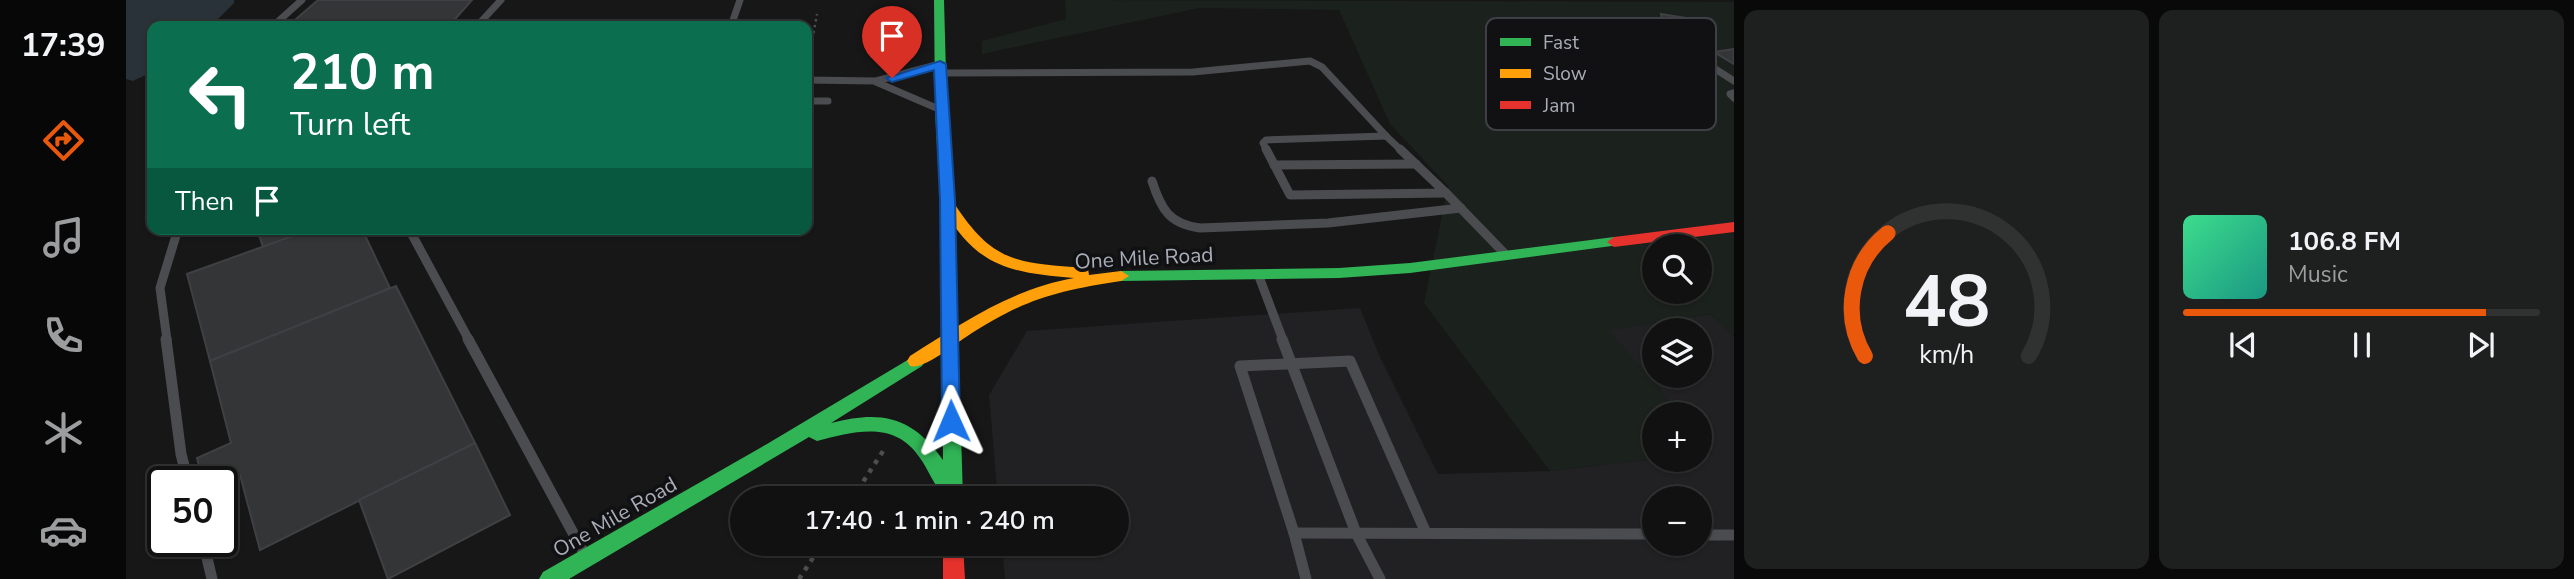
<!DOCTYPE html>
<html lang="en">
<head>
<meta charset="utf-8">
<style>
  body { margin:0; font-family:"Nunito Sans",sans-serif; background:#1e1f1f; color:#f1f3f6; height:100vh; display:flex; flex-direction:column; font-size:26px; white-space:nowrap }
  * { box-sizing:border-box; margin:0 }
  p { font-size:23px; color:#9c9d9f }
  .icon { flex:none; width:38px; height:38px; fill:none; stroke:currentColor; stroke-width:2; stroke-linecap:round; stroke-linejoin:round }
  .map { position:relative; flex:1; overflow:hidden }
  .sheet { display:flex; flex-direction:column; gap:10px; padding:10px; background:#090909; width:840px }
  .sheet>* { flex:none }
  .banner { position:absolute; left:21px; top:21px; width:665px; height:214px; border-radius:14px; box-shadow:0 2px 5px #0004,0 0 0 2px #303131; background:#0b6e4f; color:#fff; overflow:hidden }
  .controls { position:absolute; left:1516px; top:234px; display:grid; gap:14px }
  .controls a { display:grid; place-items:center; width:70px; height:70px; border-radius:50%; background:#111; box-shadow:0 2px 5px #0004,0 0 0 2px #303131; font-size:35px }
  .speed { position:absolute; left:21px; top:466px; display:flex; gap:14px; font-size:35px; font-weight:700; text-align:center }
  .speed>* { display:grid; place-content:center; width:91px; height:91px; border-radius:50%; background:#111; box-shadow:0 2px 5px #0004,0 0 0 2px #303131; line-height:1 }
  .speed .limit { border:4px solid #111; border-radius:10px; background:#fff; color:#111 }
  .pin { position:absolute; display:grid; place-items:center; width:60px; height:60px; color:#fff; margin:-72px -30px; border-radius:50% 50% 50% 0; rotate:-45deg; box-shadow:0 0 7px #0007 }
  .pin .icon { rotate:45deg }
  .me { position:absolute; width:77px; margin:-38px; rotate:359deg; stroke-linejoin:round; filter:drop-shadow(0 0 5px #0008) }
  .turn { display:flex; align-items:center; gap:24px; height:147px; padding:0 28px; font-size:32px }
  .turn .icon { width:91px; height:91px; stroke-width:2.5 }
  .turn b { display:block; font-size:49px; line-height:60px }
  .then { display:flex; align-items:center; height:66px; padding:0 28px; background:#0003; gap:14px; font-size:26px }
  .sheet .card { flex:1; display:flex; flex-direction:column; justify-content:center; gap:10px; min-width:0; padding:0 24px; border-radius:14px; background:#1e1f1f }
  .sheet .dial { align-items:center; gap:0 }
  .dial svg { height:182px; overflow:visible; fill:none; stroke:#303131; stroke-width:7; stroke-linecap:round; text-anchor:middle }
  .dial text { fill:#f1f3f6; stroke:none }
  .song { display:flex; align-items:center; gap:21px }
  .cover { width:84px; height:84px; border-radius:10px; background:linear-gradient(135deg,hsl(150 70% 55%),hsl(170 70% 35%)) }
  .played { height:7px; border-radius:4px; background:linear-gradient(90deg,#ea580c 85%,#303131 85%) }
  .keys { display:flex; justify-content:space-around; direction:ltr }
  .sheet .tiles { flex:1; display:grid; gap:10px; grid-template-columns:repeat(2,1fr) }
  .trip { position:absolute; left:604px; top:486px; width:399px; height:70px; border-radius:35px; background:#111; box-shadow:0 2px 5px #0004,0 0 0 2px #303131; font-weight:600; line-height:70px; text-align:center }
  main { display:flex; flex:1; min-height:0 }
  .tabs { display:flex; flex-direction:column; width:126px; justify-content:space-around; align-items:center; background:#070707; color:#9c9d9f }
  .tabs .icon { width:49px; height:49px }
  .tabs .on { color:#ea580c }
  .tabs b { font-size:32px; color:#f1f3f6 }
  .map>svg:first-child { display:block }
</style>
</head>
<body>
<main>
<nav class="tabs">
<b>17:39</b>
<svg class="icon on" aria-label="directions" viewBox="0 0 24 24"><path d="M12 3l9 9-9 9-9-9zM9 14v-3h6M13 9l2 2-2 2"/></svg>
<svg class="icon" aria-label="music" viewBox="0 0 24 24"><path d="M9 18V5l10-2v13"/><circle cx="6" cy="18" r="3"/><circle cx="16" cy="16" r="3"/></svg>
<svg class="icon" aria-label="phone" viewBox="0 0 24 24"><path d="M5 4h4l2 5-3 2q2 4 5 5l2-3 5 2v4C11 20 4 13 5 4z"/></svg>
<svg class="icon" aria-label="climate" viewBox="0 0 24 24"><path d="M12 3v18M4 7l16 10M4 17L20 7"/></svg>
<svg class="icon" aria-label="car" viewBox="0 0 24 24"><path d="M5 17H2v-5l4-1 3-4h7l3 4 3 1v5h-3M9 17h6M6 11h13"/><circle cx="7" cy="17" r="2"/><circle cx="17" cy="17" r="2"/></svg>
</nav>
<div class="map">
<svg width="1608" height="579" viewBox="0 0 1608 579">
  <rect width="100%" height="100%" fill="#171717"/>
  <path fill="#212124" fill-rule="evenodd" d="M1234,308L1253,355L1312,474L1424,471L1528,459L1573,460V454L1587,453L1573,435V415H1556L1481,330L1585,314L1608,336V579H879L876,544H990V499H872L863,395L901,331ZM1528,331H1573V376H1528ZM1528,499H1573V544H1528Z"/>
  <path fill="#1b211c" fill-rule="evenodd" d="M939,0L1608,2V336L1585,314L1482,330L1556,415H1528V459L1424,471L1298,303L1322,186L1264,124L1213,10L1073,8L856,54V41L940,19ZM1528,247H1573V292H1528Z"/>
  <path fill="#2a3239" d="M0,0H108V3L85,26H26V72L7,81L0,79Z"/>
  <g fill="#343537" stroke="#3f4043" stroke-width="2">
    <path d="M192,0H346L323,26H162Z"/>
    <path d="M1535,14L1572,20L1577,34L1538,27Z"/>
    <path d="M1608,49V64L1588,52Z"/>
    <path d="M131,229H186L137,247Z"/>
    <path d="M186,229H236L264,288L84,361L61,274Z"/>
    <path d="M270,286L349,443L134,550L114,475L96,484V481H77L71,458L105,443L84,361Z"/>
    <path d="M349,443L384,515L262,579L233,500Z"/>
  </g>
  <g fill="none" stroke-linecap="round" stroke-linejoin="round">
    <path stroke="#4d4e52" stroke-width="2.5" stroke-dasharray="2.5 3.5" stroke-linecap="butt" d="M681,47H685L691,14"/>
    <g stroke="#4d4e52" stroke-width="4.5" stroke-dasharray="4.5 6" stroke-linecap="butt">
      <path d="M726,499L759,448"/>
      <path d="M673,579L696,544"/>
    </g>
    <g stroke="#4b4c50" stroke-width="7">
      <path d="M147,26L176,0"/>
      <path d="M351,26L375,0"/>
      <path d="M605,26L614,0"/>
      <path d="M1541,38L1608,81"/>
      <path d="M814,73L1067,72L1184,61L1196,67L1260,136"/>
      <path d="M681,80L750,81L814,64"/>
      <path d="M750,82L815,110"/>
      <path d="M1608,93L1604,94L1608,98"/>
      <path d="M681,101H702"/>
      <path d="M1260,136L1276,151"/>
      <path d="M1141,151L1137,143L1140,140L1260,136"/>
    </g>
    <g stroke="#4b4c50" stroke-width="9">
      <path d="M1140,149L1164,195L1320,193L1274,149"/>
      <path d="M1148,165L1290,164"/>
      <path d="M1026,181C1035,209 1043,224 1074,228L1202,223L1335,208"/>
      <path d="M1320,193L1380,255"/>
      <path d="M283,229L343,340"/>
      <path d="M1132,274L1157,340"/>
      <path d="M41,340L34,288L52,229"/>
    </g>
    <g stroke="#4b4c50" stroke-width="11">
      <path d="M40,339L55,454L62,481"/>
      <path d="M342,339L459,555"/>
      <path d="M1156,339L1230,533L1254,579"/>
      <path d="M1168,533L1528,534"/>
      <path d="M1573,535H1608"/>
      <path d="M77,541L86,579"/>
      <path d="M1180,579L1168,533L1114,366L1224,361L1300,533"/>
    </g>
    <g fill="#30b455" fill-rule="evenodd">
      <path d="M808,0H818L821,110L828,200L837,499H817V495C808,485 802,469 794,458C769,420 729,431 691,441L683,437L443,579H413L417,572L641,444L790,355L796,356L799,361L796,366L705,423C755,410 786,416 817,460L814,200L809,110Z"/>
      <path d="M1488,237L1495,242L1493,245L1284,273L1213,278L995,281L987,276L995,271L1213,268L1284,263Z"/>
    </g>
    <path fill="#ff9f0a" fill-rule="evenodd" d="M823,202L828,203C866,262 890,263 957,268L962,269L963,275L995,271L1003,276L995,281C929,291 896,300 840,337C827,345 798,370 784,366L781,361L784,356C836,323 886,289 948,278C883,273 849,266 816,206Z"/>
    <g fill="#e5322d" fill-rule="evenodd">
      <path d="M1608,222V232L1488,247L1481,242L1488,237Z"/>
      <path d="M817,544H837L839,579H817Z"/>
    </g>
  </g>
  <path fill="#1a73e8" stroke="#114b97" stroke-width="2" d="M814,61L820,64L829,200L834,421L831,426L825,429L818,426L816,421L814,200L808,70L766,82L760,78Z"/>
  <g text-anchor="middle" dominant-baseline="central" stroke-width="7" stroke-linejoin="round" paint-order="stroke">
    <g font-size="21" fill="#a8adb8" stroke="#111113">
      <text transform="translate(1018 258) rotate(-3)">One Mile Road</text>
      <text transform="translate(489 517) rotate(-30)">One Mile Road</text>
    </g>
  </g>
  <rect x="1360" y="18" width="230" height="112" rx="10" fill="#111113" stroke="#3e4045" stroke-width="2"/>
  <rect x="1374" y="38" width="31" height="8" fill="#30b455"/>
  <rect x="1374" y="69" width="31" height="9" fill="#ff9f0a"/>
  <rect x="1374" y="101" width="31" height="8" fill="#e5322d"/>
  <g font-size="19" fill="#a8adb8">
    <text x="1417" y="49">Fast</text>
    <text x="1417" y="80">Slow</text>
    <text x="1417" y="112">Jam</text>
  </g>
</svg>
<div class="controls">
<a><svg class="icon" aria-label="search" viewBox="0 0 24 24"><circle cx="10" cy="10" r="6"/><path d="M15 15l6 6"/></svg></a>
<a><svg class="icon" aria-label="layers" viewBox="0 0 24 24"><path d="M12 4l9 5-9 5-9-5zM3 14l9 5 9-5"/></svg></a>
<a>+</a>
<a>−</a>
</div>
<div class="speed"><div class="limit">50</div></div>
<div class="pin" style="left:766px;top:78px;background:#d93025"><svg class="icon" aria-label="arrive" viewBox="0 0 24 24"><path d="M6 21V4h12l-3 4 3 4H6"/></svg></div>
<svg class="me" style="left:825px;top:421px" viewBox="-20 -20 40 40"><path d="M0-17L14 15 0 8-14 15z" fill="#1a73e8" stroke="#fff" stroke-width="4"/></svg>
<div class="trip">17:40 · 1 min · 240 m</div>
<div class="banner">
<div class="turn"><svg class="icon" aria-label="left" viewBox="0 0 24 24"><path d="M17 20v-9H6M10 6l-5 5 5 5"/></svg><div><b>210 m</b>Turn left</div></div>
<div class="then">Then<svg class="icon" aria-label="arrive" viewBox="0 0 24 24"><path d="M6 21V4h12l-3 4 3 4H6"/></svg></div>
</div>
</div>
<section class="sheet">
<div class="tiles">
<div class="card dial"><svg viewBox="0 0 100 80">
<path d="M14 69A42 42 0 1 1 86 69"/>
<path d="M14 69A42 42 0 0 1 24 15" stroke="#ea580c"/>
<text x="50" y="56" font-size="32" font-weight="700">48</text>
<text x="50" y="72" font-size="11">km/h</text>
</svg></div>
<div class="card">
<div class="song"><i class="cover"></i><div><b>106.8 FM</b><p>Music</p></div></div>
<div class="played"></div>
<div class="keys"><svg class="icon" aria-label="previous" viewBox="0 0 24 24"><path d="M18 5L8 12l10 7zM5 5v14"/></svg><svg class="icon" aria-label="pause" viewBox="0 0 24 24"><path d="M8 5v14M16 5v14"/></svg><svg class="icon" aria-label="next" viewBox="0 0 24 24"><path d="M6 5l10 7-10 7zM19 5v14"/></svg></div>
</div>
</div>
</section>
</main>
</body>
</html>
